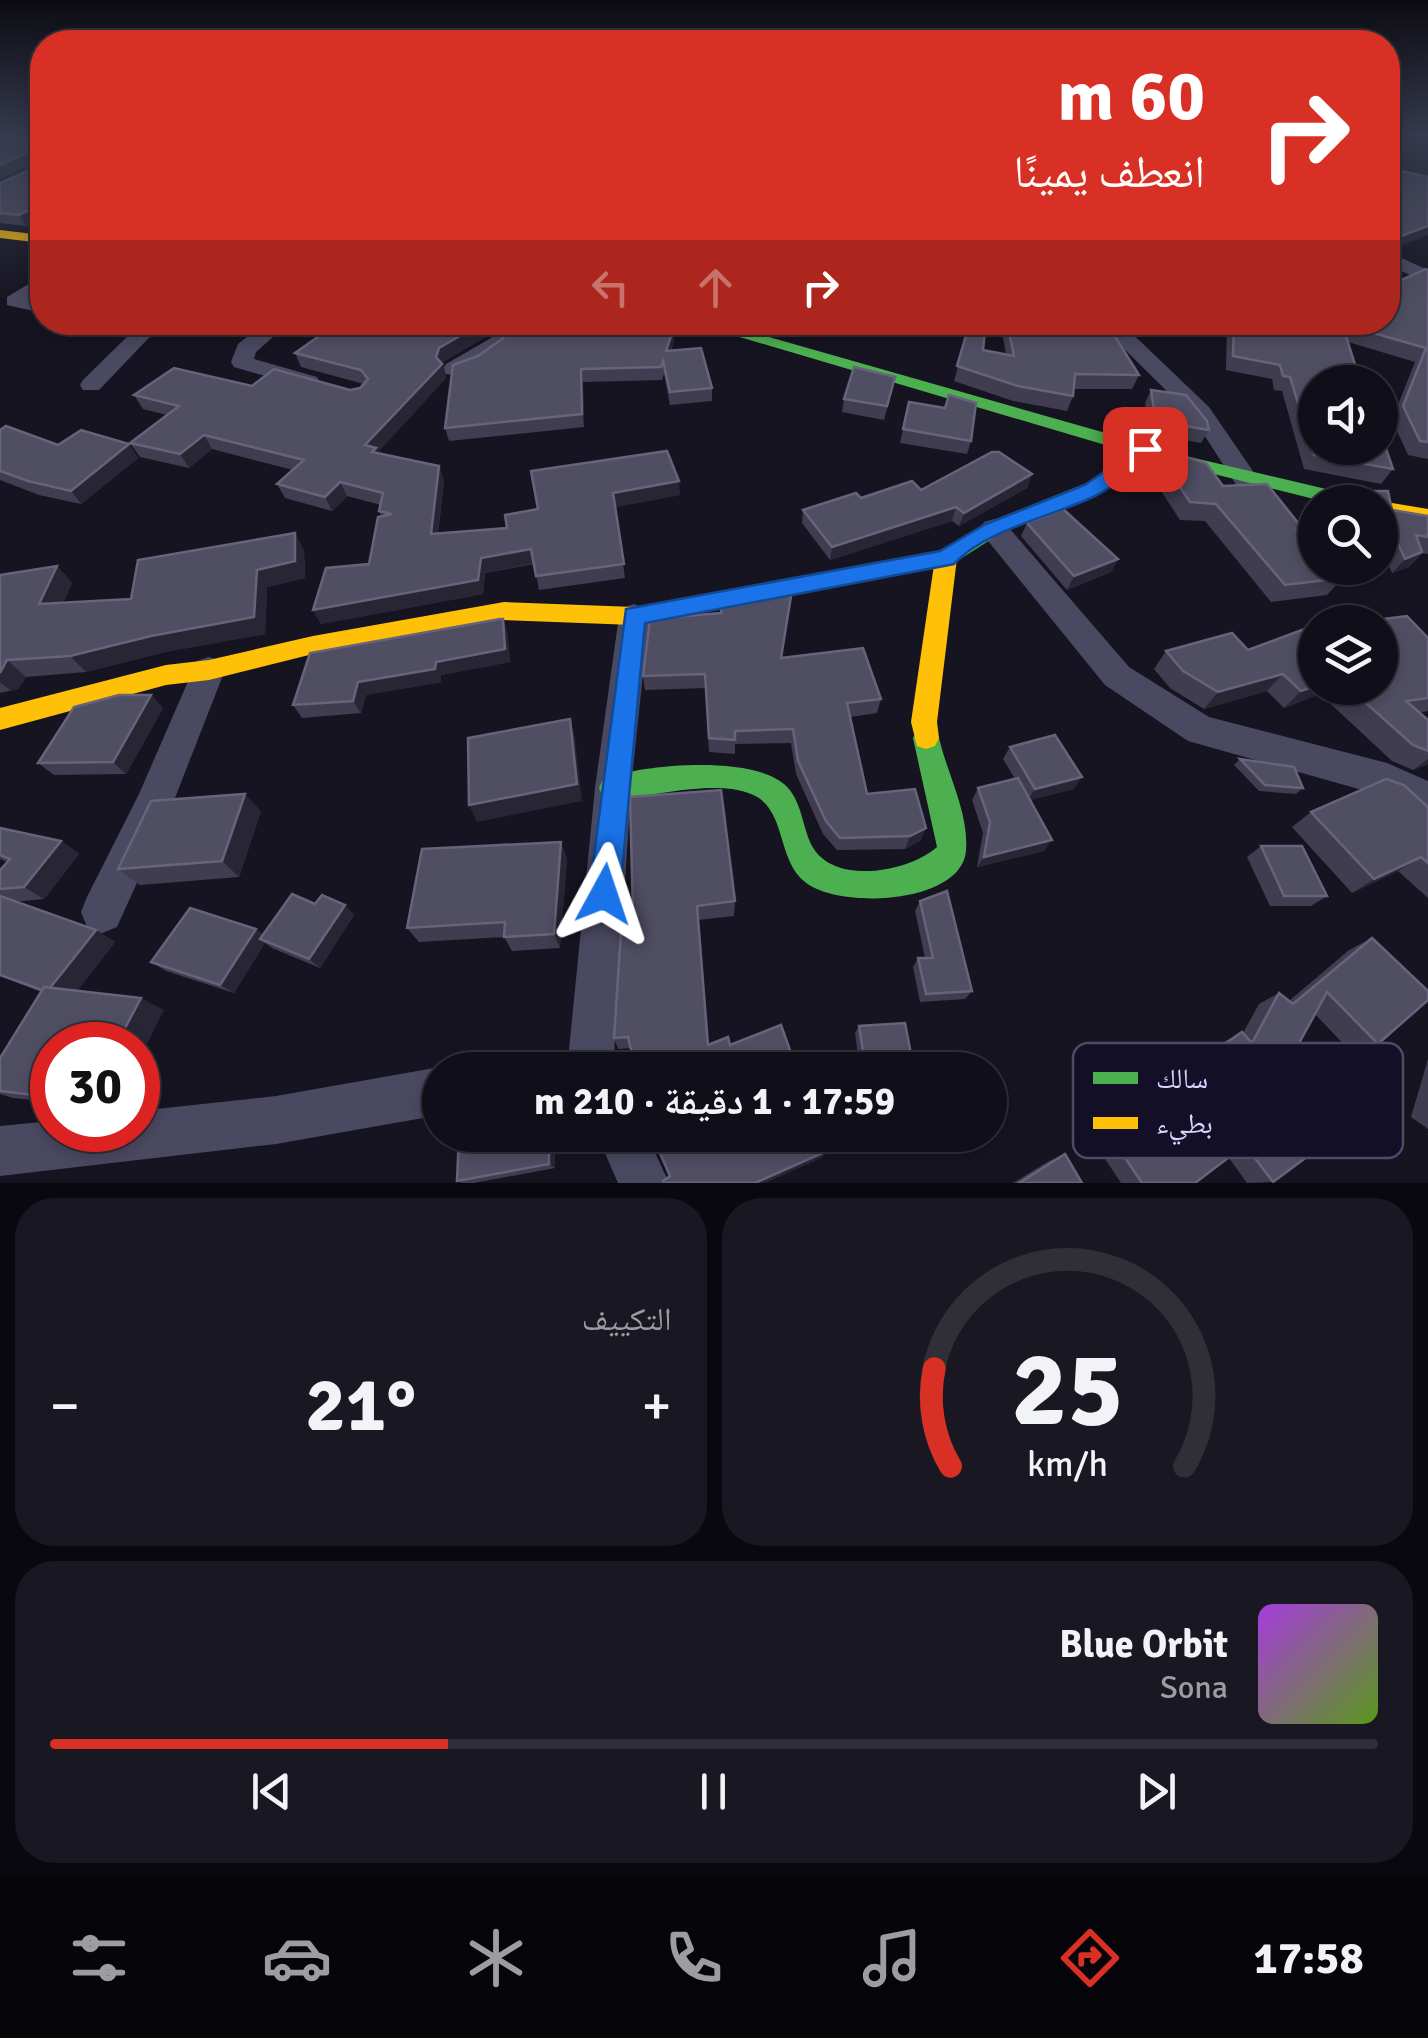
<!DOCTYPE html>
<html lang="ar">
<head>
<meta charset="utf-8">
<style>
  body { margin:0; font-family:Signika,"Noto Naskh Arabic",sans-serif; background:#191822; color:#f1f3f6; direction:rtl; height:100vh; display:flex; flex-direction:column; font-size:38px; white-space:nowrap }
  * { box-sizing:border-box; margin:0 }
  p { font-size:32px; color:#9c9ca2 }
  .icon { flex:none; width:55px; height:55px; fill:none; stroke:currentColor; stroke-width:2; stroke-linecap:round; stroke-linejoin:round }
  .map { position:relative; height:1183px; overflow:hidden; direction:ltr }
  .panel { display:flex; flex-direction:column; gap:15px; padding:15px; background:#09080e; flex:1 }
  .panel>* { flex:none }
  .top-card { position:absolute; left:30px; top:30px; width:1370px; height:305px; border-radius:40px; box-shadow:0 5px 15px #0003,0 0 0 2px #302f38; direction:rtl; background:#d93025; color:#fff; overflow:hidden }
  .buttons { position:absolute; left:1298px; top:365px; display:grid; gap:20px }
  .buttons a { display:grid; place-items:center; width:100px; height:100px; border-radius:50%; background:#100f19; box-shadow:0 5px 15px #0003,0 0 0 2px #302f38; font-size:50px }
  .speed { position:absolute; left:30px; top:1022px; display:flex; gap:20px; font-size:50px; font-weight:700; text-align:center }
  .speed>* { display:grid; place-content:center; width:130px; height:130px; border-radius:50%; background:#100f19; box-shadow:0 5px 15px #0003,0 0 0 2px #302f38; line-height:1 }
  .speed .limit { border:15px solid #d22; background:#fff; color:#111 }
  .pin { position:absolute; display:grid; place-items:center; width:85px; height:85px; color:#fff; margin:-42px; border-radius:20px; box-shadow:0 5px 15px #0006 }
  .me { position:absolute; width:110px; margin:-55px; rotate:5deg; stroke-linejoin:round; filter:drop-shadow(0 0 8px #0008) }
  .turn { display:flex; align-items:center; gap:35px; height:210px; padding:0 30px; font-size:45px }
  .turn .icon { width:130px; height:130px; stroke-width:2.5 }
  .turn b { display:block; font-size:70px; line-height:85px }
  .lanes { display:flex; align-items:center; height:95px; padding:0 30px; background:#0003; justify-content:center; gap:50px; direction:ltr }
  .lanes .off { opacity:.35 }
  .big { font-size:75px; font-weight:800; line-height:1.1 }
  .panel .card { flex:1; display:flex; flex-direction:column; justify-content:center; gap:15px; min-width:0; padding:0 35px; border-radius:40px; background:#191822 }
  .panel .dial { align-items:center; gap:0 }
  .dial svg { height:260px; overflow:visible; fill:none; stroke:#302f38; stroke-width:7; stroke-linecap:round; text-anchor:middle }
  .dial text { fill:#f1f3f6; stroke:none }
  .song { display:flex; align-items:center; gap:30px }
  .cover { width:120px; height:120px; border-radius:15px; background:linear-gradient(135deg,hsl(280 70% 55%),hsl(90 70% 35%)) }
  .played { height:10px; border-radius:5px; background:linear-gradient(90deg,#d93025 30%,#302f38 30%) }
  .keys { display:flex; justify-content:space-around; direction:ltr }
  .heat { display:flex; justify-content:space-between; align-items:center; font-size:55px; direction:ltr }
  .panel .tiles { flex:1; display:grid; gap:15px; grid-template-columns:1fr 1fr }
  .card:last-child { grid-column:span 2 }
  .trip { position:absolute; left:422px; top:1052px; width:585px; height:100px; border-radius:50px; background:#100f19; box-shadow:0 5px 15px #0003,0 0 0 2px #302f38; font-weight:800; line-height:100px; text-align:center; direction:rtl }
  .tab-bar { display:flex; height:160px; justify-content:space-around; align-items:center; background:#06060a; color:#9c9ca2 }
  .tab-bar .icon { width:70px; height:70px }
  .tab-bar .active { color:#d93025 }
  .tab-bar b { font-size:45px; color:#f1f3f6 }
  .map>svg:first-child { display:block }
</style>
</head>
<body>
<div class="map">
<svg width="1428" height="1183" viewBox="0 0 1428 1183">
  <rect width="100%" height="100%" fill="#161421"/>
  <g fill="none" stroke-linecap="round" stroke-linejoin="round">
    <g fill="#4a4962" fill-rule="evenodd">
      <path d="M1388,252L1428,270V283L1388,265Z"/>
      <path d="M42,276V290L31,299L42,301V313L7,305V297Z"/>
      <path d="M142,322H164L99,390H83L80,385L83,380Z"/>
      <path d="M266,322H290L256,352L254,359L317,377L320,382L317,387L309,389L234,367L231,362L238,344Z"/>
      <path d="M506,322H528C513,342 472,380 446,374L443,369L446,364L491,338Z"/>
      <path d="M1097,322H1120L1209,407L1259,480L1255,486H1237L1192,416Z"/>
      <path d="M994,519L1004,522L1129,667L1209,717L1387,763L1428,781V816L1380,795L1188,741L1105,685L984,536L980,529L984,522Z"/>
      <path d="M634,604L645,608L649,616L631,788L613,1070H567L595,788L619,616L623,608Z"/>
      <path d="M209,657L221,661L225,670L173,803L117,927L102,933L87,927L81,912L87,897L139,794L193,670L197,661Z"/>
      <path d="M440,1067L446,1070H440V1115L276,1144L0,1176V1126L52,1121V1130H138V1111L276,1096Z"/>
      <path d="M597,1135H647L669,1183H618Z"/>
    </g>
    <g fill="#4caf50" fill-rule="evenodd">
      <path d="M689,322H716L1190,457L1360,497L1363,502H1326L1146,457L1103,492L1001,533L954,563L760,601L752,599L749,593L752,587L940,551L987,523L1089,482L1129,452Z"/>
      <path d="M926,727L935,730L939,738C947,773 969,813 966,850C963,904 839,910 805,882C776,859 787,808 751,794C716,779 650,796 613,801L603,797L599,788L603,779C643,764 750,755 784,784C802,799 802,827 812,846C834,886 909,872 937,847L913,738L917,730Z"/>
    </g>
    <g fill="#ffc107" fill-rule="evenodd">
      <path d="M0,230L42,235V243L0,238Z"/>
      <path d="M1380,501L1428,509V523L1380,515V502H1375Z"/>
      <path d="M946,550L957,558L937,722L939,738L935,746L926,749L917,746L911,722L935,558Z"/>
      <path d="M760,585L771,593L760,601L634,625L504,620L313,654L209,680L166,685L0,730V708L166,665L209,660L313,636L504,602L634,607Z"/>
    </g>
  </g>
  <g fill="#403d50">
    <path d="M0,136H42V218L26,226L0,223V183L37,167L38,161L0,178Z"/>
    <path d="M1428,270V459L1408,455L1392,420L1415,362L1348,342L1359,377L1355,382H1315L1393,469L1381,484L1304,469L1282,391L1274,390L1272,379L1226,370L1227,325L1207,324L1206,322L1304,323Z"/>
    <path d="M339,322H498L499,324L489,335L443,362L446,378L378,452L439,466L444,481L438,534L507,528L505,515L680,495L615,507L625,578L539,590L534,564L485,573L483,594L321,624L313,610L369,564L382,517L379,511L381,505L347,496L332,511L285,498L277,484L293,470L212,449L189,468L140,457L130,443L167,415L143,409L134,395L252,386L350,390L360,388L364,384L301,367L295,353Z"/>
    <path d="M518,322H652V326L674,327V340L671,351L712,388V401L670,405L664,374L662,380L583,382L584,427L449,441L445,428L478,356L502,339Z"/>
    <path d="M754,322H808L802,334L753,325Z"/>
    <path d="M970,322L983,350L1006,354L1000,322H1106L1139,375L1132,389H1074L1073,396L1067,411L1013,401L954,381Z"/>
    <path d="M1151,390L1209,430L1201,443L1171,438L1169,442L1149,437L1145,403Z"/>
    <path d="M892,391L884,420L842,412L844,399Z"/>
    <path d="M909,402L971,441L967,454L900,443Z"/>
    <path d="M0,430L58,445L129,444L138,458L81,504L39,495L0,480Z"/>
    <path d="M1162,450L1223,486L1303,529L1300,533L1343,578L1327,595L1271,602L1205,521L1180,520L1154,480L1152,467Z"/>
    <path d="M1032,474L1027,488L959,526L952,521L830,560L802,523L803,510L861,498Z"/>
    <path d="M1375,491L1392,510L1428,516V554L1422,553L1409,567L1392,573L1380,545V502H1366Z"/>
    <path d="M1027,523L1118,559L1111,572L1067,590L1021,536Z"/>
    <path d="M304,550L305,578L267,587L265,634L165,652L86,672L26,677L18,689L0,693V575L57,566L72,583L63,603L131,599Z"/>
    <path d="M503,619L507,632L510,662L441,675V682L366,695L361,713L302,718L293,705Z"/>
    <path d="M1428,638V711L1419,713L1428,720V764L1413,770L1392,761L1320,694L1284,708L1267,691L1204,709L1170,688L1154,669L1166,651L1248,650L1315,688H1380Z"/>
    <path d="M782,658L881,699L877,713L850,717L867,794L926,828L920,841L905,849L837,850L823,834L796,774L791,743L735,744V754L709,752L705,688L645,690L643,676Z"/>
    <path d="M151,695L163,708L126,774L54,775L38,763Z"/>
    <path d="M1010,747L1074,789L1030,800L1044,851L977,867L983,833L972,800L978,788L1015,779L1003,759Z"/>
    <path d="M1240,759L1303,788L1296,794L1259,791L1234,765Z"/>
    <path d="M1428,807V898L1398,871L1352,893L1292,827L1311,812Z"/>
    <path d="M261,811L239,877L140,885L118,869Z"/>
    <path d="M0,828L61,841L79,854L44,899L14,902L96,930L115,942L77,991L164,1010L52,1045V1102L13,1098L0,1094V1058L41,992L0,976V870L7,862L0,859Z"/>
    <path d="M1261,846L1327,896L1311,906H1270L1247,857Z"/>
    <path d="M567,858L560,948L512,951L504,937L419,942L407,928Z"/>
    <path d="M735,901L734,916L698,920L708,1045H730L797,1070L631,1048L618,1049L614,1038L622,916Z"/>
    <path d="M920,901L972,991L965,999L920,1002L913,967L918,958H925L915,911Z"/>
    <path d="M315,904L345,905L354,915L320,968L272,948L265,943L234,993L166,971L151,962L263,935Z"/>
    <path d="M1372,938L1378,1044L1353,1054L1315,1014L1280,1078L1273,1182L1247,1183L1229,1158L1195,1183H1121L1092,1139L1129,1113L1126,1108L1223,1042L1243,1033L1259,1004L1279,993L1289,1001L1349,950Z"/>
    <path d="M859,1026L914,1070H860L855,1033Z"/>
    <path d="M1428,1059V1129L1411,1117Z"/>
    <path d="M554,1135L555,1168L474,1183H462L457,1181Z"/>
    <path d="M1065,1154L1082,1183H1013L1049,1161Z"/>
  </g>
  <g fill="#282635">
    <path d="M34,149L40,160L0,178V165Z"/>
    <path d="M42,204V218L26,226L19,215Z"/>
    <path d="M1428,226V235L1388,251V241Z"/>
    <path d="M484,322H498L499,324L489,335L443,362L446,378L378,452L381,462L365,445L439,348Z"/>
    <path d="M674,327V340L666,364V351Z"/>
    <path d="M581,369L583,382L584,427L582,414Z"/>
    <path d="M204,435L212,449L189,468L180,454Z"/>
    <path d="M129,444L138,458L81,504L71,491Z"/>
    <path d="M439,466L444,481L436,548L431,534Z"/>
    <path d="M1032,474L1027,488L959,526L964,513Z"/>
    <path d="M679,481L680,495L615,507L613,493Z"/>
    <path d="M340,482L347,496L332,511L325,497Z"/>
    <path d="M956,507L952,521L830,560L832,547Z"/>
    <path d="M295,533L304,550L305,578L267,587L265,634L165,652L86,672L70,656L257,570Z"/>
    <path d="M531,549L535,563L485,573L483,594L321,624L313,610L481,558Z"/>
    <path d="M1422,552L1409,567L1392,573L1405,559Z"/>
    <path d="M1118,559L1111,572L1067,590L1074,576Z"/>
    <path d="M57,566L72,583L55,621L39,604Z"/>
    <path d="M503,619L507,632L510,662L441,675V682L366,695L361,713L353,701L358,682L436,662Z"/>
    <path d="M7,660L26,677L18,689L11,691L0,682V673Z"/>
    <path d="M1283,674L1267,691L1204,709L1218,692Z"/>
    <path d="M1315,686V688H1327L1320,694L1284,708L1301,691Z"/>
    <path d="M151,695L163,708L126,774L113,762Z"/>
    <path d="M570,719L575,738L582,801L477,822L469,805Z"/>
    <path d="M1428,759V764L1413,770Z"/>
    <path d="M1082,777L1074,789L1027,801L1035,789Z"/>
    <path d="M245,794L261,811L239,877L222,861Z"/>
    <path d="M926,828L920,841L905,849L910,836Z"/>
    <path d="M1052,840L1044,851L977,867L984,857Z"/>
    <path d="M61,841L79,854L44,899L24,887Z"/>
    <path d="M561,842L567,858L560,948L554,934Z"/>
    <path d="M1421,857L1398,871L1352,893L1374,879Z"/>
    <path d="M345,905L354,915L320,968L309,959Z"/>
    <path d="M256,929L268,938L260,939L265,943L234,993L220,985Z"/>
    <path d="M96,930L115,942L69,1002L47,992Z"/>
    <path d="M141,998L164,1010L138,1062V1045H116Z"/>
    <path d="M549,1135H554L555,1168L549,1164Z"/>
    <path d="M827,1151L822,1158L765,1183H755Z"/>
  </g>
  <g fill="#504e63" stroke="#66637b" stroke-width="2.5">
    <path d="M0,136H42V204L19,215L0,213V183L37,167L39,151L34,149L0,165Z"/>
    <path d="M1388,168L1428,177V226L1388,241Z"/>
    <path d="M1426,269L1428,270V442L1420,441L1403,406L1426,348L1342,324L1359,377L1339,374L1340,382H1315V448H1380V437H1382L1393,469L1314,455L1290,377L1283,376L1280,365L1233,356L1234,322H1388V286Z"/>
    <path d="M339,322H484L439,348L436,357L442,364L365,445L376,448L372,452L439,466L431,534L507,528L505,515L538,509L531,471L667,451L679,481L613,493L624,564L536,576L531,549L481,558L478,580L313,610L326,568L369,564L378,517L392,514L379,511L383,493L340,482L325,497L277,484L304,460L204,435L180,454L130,443L179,406L134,395L174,368L252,386L274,369L350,390L360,388L368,379L361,370L295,353Z"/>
    <path d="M518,322H650V326L674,327L666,351L701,348L712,388L670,392L663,361L661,367L581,369L582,414L445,428L453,365L478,356L502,339Z"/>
    <path d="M970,322H986L983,350L1014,356L1007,322H1106L1139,375L1075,374L1073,396L1018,386L957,366Z"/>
    <path d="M854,367L895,377L887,406L844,399Z"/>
    <path d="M1151,390L1186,395L1207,421L1209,430L1173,424L1176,429L1156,424Z"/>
    <path d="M949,395L976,403L971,441L903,429L909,402L945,408Z"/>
    <path d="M6,426L58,445L81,430L129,444L71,491L28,481L0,471V430Z"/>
    <path d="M1162,450L1206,463L1223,486L1267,484L1303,529H1297L1315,548V568H1333L1343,578L1285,585L1216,504L1190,502L1163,462Z"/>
    <path d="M992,452H999L1032,474L964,513L956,507L832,547L803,510L856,493L861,498L912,481L921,490Z"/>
    <path d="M1375,491H1388L1392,510L1428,516V537L1416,535L1422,552L1405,559Z"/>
    <path d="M1063,509L1118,559L1074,576L1027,523Z"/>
    <path d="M295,533V561L257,570L254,617L151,636L70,656L7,660L0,673V575L57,566L39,604L131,599L138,560Z"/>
    <path d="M777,594L791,596L781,658L863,648L881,699L847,703L867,794L915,789L926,828L910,836L840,838L826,821L798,761L793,729L735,731V740L709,738L705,674L643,676L650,619L721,613L722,605Z"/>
    <path d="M1407,616L1428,638V698L1406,701L1428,720V751L1413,745L1349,688H1380V622H1359Z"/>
    <path d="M1336,617L1340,622H1323Z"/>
    <path d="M500,619H503L505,649L436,662L435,669L358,682L353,701L293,705L310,653Z"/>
    <path d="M1315,625V686L1301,691L1283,674L1218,692L1183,671L1166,651L1232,633L1248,650Z"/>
    <path d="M119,695H151L113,762L38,763L74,707Z"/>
    <path d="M570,719L577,784L469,805L468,738Z"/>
    <path d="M1055,735L1082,777L1035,789L1010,747Z"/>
    <path d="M1240,759L1294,767L1303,788L1265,785Z"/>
    <path d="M1018,778L1052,840L984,857L990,822L978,788Z"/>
    <path d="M1386,779L1404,785L1428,807V863L1421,857L1374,879L1311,812Z"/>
    <path d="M721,790L735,901L697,906L708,1045L728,1037L730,1045L781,1025L797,1070H636L628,1037L614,1038L622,916L633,915L630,797Z"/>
    <path d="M245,794L222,861L118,869L151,801Z"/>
    <path d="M0,828L61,841L24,887L0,889V870L10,859L0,855Z"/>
    <path d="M561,842L554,934L504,937L505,922L407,928L422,849Z"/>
    <path d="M1261,846H1302L1327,896H1284Z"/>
    <path d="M947,891L972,991L926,994L918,958H933L920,901Z"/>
    <path d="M292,894L315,904L322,895L345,905L309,959L260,939Z"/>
    <path d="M0,896L96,930L50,988L44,987L42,990L0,975Z"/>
    <path d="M190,908L256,929L220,985L151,962Z"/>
    <path d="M1372,938L1428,991V1000L1378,1044L1327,992L1280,1078L1331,1139L1273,1182L1245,1145L1195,1183H1142L1108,1132L1146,1106L1142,1101L1242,1032L1252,1043L1279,993L1293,1004Z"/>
    <path d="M44,987L141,998L116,1045H52V1097L0,1091V1058Z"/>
    <path d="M905,1023L914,1070H866L859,1026Z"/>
    <path d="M459,1135H549V1164L457,1181Z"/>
    <path d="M652,1135H821L827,1151L755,1183H664L663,1181L670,1176Z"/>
    <path d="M1065,1154L1082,1183H1019Z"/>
  </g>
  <linearGradient id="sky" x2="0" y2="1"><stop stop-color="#0c0b12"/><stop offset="0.45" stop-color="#363a4e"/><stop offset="1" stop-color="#363a4e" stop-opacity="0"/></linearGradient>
  <rect width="1428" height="302" fill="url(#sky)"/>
  <path fill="#1a73e8" stroke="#114b97" stroke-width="2.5" d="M1145,443L1155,449L1152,453C1134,467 1116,486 1095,496C1054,516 984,530 954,564L645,623L620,894L615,905L604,909L594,905L589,894L626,609L940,551L986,524L1085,485Z"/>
  <rect x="1073" y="1043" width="330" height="115" rx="15" fill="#130f26" stroke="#4e4a67" stroke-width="2.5"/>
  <rect x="1093" y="1072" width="45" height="12" fill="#4caf50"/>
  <rect x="1093" y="1117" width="45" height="12" fill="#ffc107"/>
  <g font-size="28" fill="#d9d4ff">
    <text x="1156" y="1088">سالك</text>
    <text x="1156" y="1133">بطيء</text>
  </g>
</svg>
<div class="buttons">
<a><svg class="icon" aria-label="sound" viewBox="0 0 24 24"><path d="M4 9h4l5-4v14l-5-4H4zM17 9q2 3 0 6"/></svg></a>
<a><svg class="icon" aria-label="search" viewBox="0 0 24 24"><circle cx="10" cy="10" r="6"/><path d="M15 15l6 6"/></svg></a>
<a><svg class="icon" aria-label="layers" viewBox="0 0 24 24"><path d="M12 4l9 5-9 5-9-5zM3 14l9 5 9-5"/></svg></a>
</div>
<div class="speed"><div class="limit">30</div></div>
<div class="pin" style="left:1145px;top:449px;background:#d93025"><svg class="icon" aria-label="arrive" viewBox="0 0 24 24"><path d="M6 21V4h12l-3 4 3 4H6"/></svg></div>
<svg class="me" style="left:604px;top:894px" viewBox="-20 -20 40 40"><path d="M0-17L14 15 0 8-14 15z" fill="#1a73e8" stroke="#fff" stroke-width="4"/></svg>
<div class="trip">17:59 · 1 دقيقة · 210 m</div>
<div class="top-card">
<div class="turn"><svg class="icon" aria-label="right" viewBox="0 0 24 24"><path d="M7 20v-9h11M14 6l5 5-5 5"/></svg><div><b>60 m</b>انعطف يمينًا</div></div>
<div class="lanes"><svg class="icon off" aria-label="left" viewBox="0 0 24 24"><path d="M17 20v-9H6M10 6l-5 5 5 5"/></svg><svg class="icon off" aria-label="ahead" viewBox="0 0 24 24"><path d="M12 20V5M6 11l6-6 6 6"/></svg><svg class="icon" aria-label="right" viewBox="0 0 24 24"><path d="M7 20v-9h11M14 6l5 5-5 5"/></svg></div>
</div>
</div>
<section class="panel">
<div class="tiles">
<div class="card dial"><svg viewBox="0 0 100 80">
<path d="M14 69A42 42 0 1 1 86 69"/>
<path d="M14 69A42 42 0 0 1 9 39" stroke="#d93025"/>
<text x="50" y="56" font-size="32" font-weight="700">25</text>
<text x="50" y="72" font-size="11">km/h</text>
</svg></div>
<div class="card"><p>التكييف</p>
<div class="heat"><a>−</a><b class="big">21°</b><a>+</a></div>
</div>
<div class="card">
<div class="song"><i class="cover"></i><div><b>Blue Orbit</b><p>Sona</p></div></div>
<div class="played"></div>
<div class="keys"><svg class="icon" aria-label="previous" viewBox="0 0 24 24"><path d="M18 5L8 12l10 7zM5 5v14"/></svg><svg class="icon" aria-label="pause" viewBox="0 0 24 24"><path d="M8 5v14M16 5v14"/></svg><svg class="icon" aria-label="next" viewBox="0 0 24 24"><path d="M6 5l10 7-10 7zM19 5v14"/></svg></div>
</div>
</div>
</section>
<nav class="tab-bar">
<b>17:58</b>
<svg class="icon active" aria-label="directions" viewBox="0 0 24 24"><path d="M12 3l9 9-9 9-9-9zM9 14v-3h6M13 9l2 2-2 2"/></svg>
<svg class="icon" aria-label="music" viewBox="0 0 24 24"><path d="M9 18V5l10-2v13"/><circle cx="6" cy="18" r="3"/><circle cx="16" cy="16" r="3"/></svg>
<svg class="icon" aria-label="phone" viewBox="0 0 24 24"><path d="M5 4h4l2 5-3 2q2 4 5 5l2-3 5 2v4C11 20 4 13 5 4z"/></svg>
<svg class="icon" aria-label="climate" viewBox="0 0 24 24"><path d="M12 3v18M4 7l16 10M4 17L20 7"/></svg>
<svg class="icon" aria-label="car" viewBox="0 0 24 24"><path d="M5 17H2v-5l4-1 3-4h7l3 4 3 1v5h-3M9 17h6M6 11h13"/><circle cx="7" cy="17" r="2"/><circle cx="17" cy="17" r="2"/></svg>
<svg class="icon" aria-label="filters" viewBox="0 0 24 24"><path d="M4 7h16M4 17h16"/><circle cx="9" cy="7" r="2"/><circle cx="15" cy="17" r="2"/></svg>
</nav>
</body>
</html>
